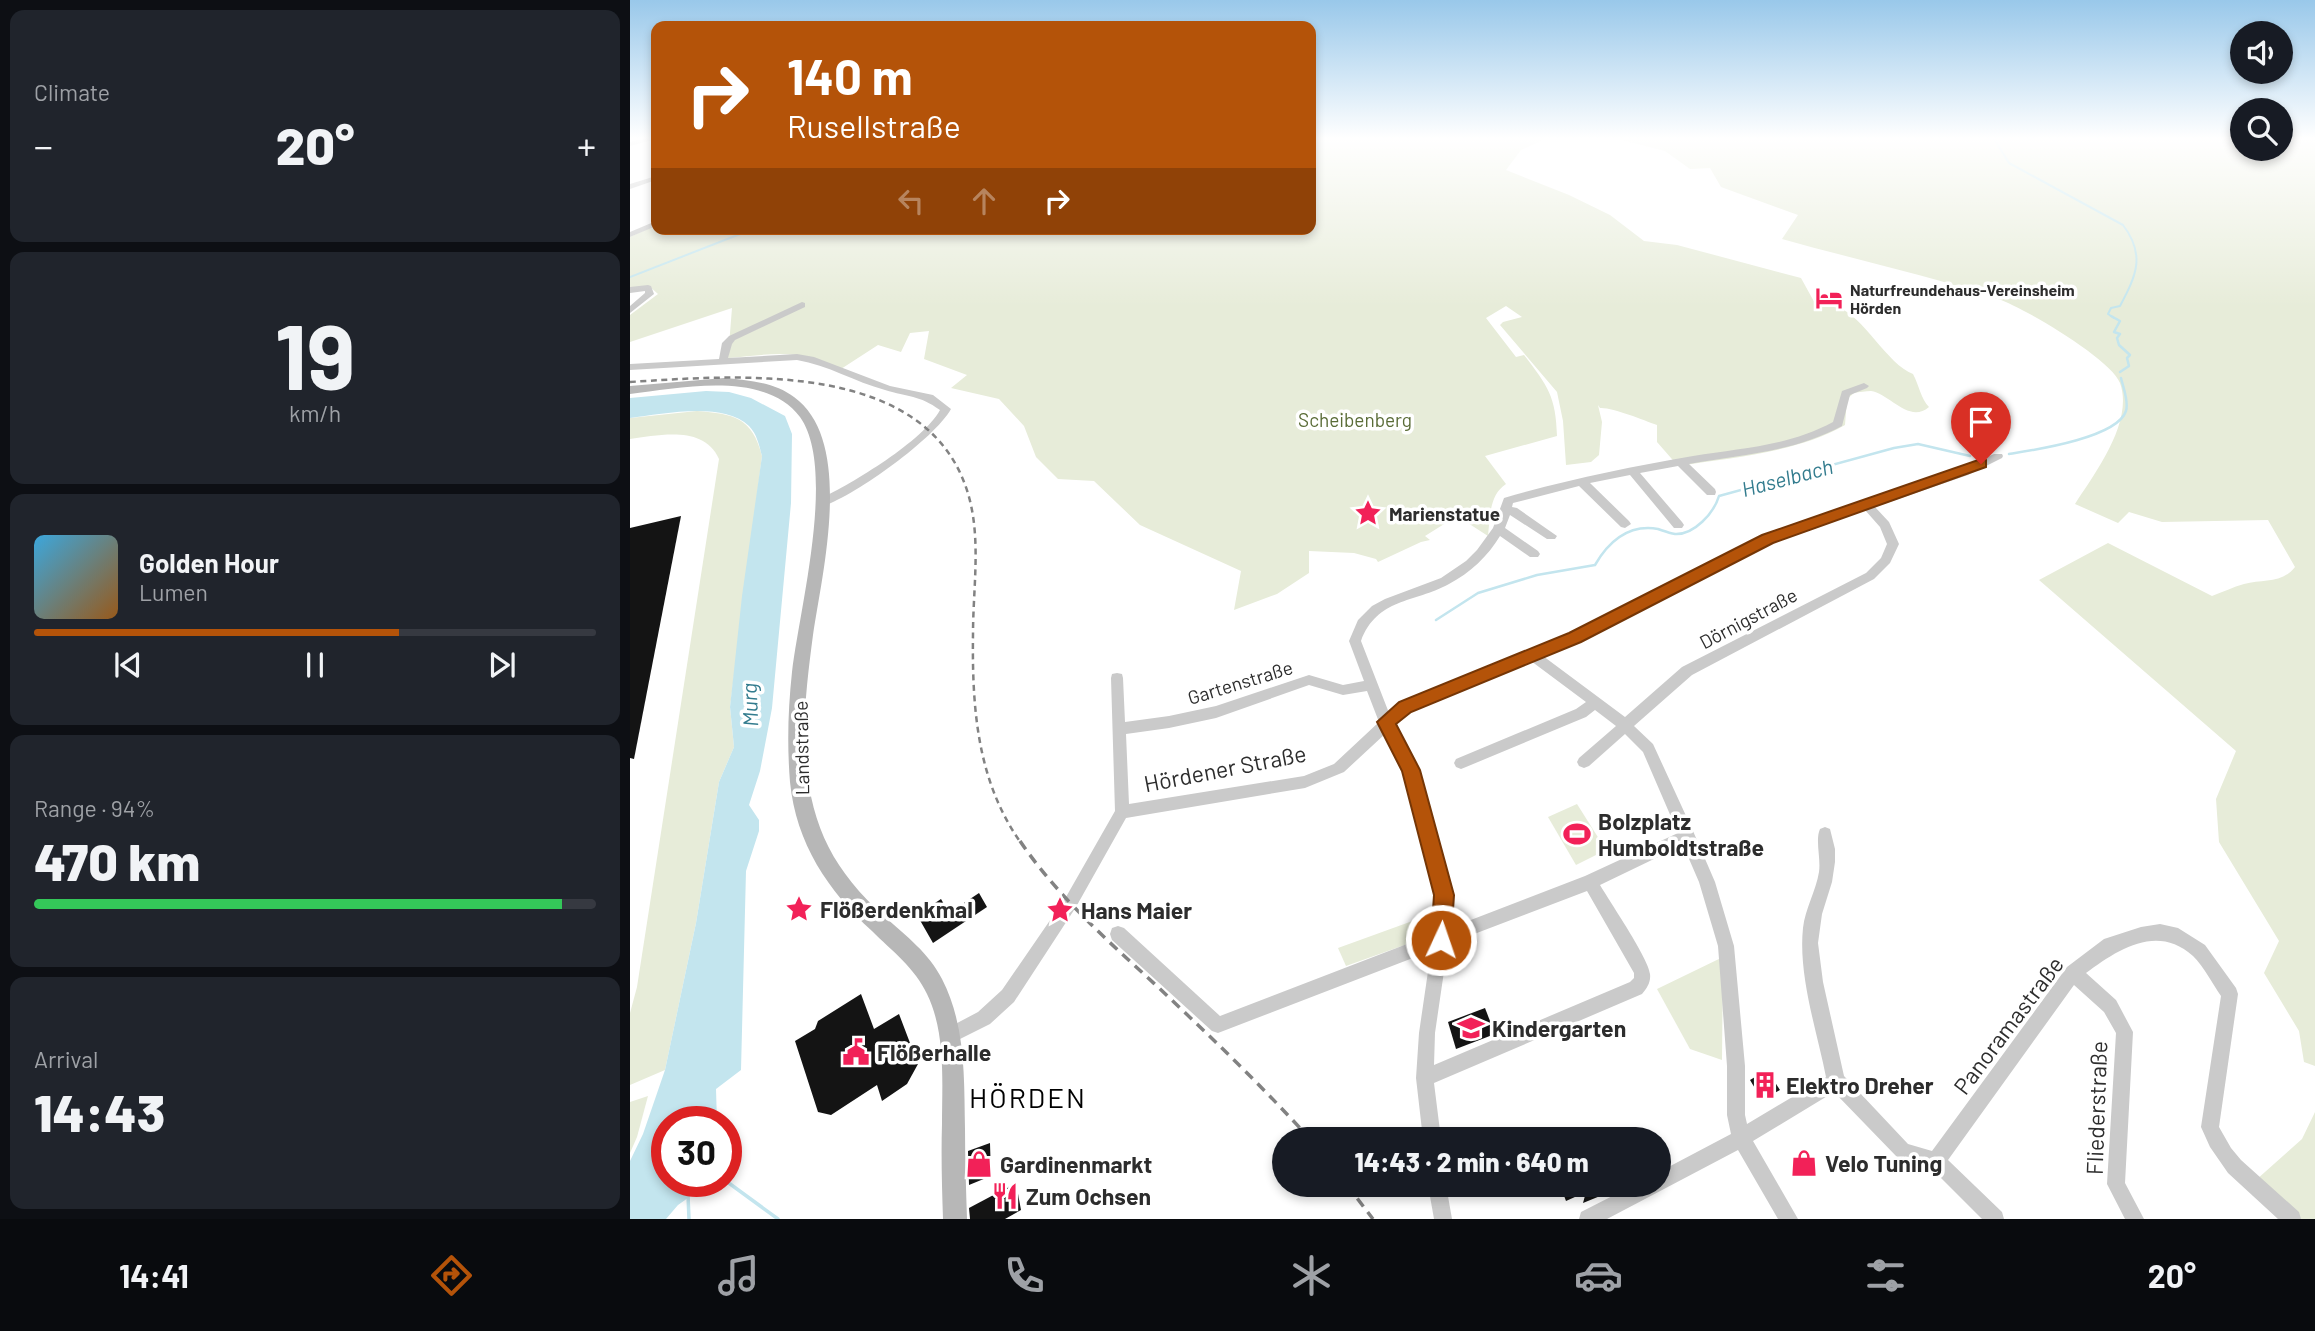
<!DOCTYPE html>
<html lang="en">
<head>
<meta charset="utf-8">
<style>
  body { margin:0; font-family:Barlow,sans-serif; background:#20242c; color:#f1f3f6; height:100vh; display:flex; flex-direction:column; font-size:26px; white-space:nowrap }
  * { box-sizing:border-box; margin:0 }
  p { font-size:23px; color:#9ea1a6 }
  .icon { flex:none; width:38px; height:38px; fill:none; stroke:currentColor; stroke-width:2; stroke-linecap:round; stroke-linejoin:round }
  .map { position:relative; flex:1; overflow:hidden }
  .sheet { display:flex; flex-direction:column; gap:10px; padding:10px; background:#0d0f14; width:630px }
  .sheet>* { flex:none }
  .top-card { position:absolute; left:21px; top:21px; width:665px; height:214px; border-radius:14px; box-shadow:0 4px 10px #0003; background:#b45309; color:#fff; overflow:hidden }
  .controls { position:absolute; left:1600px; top:21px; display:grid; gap:14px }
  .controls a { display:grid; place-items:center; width:63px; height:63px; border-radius:50%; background:#171b24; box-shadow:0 4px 10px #0003; font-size:35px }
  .speed { position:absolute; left:21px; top:1106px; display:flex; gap:14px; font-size:35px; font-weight:700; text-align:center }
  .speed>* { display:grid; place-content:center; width:91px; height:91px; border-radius:50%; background:#171b24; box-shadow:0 4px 10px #0003; line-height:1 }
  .speed .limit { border:10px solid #d22; background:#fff; color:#111 }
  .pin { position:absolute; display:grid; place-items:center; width:60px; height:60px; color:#fff; margin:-72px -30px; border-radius:50% 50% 50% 0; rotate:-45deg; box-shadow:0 0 7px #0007 }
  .pin .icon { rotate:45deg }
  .me { position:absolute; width:77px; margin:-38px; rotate:3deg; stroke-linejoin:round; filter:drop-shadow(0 0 5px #0008) }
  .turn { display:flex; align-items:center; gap:24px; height:147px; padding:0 21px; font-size:32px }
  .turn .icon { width:91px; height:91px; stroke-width:2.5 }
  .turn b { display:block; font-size:49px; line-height:60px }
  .lanes { display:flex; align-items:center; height:66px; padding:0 21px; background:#0003; justify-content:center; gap:35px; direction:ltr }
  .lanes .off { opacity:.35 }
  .big { font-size:52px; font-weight:800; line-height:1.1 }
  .sheet .widget { flex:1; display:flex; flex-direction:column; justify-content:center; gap:10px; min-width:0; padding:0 24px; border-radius:14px; background:#20242c }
  .sheet .dial { align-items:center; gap:0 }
  .dial b { font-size:91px; line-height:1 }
  .song { display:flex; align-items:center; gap:21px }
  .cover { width:84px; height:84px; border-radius:10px; background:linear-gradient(135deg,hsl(200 70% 55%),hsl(30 70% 35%)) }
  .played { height:7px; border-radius:4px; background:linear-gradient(90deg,#b45309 65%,#363941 65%) }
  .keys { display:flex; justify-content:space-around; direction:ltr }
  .heat { display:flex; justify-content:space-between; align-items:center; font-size:38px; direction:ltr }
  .charge { height:10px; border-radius:5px; background:linear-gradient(90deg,#34c759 94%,#363941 0) }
  .trip { position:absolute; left:642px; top:1127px; width:399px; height:70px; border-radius:35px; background:#171b24; box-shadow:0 4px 10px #0003; font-weight:800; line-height:70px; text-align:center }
  .tabs { display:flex; height:112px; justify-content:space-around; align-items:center; background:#090b0e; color:#9ea1a6 }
  .tabs .icon { width:49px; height:49px }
  .tabs .active { color:#b45309 }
  .tabs b { font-size:32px; color:#f1f3f6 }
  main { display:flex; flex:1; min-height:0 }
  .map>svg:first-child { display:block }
</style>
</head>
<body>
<main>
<section class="sheet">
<div class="widget"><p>Climate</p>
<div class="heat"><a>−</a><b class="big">20°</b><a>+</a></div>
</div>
<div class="widget dial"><b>19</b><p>km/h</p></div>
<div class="widget">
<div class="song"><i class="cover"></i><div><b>Golden Hour</b><p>Lumen</p></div></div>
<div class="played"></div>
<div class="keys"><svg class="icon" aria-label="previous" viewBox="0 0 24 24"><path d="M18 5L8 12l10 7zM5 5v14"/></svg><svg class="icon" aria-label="pause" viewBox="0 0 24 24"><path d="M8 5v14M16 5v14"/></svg><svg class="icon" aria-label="next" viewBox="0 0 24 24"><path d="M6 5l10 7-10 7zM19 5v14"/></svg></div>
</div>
<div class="widget"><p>Range · 94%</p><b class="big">470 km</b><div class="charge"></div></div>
<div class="widget"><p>Arrival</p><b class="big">14:43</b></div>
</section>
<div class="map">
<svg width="1685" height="1219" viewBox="0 0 1685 1219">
  <rect width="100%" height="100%" fill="#fff"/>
  <g fill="#e7ecd9">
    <path d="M681,137H920L891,150L876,170L939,195L980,215L1014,241L1047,245L1171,278L1187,307C1193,307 1203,306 1209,308C1232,315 1258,365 1283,374C1289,385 1291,399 1299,407C1279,424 1260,394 1241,391C1236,391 1229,392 1224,393L1217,399L1215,425C1166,453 1103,457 1048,466L1027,442V425C1013,420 982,407 970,408L968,405L972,422L969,455L961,462L936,465L933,421L927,392L870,325L873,322L892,317L876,306L856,318L886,357L894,355C918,386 926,397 927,436L855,456L876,484C859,495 860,518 858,536L827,516L795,536L800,540L791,542L748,562L746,559L724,553L679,551V573L647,594L604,610L611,571L510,525L464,481L428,479L406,457L394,426L369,399L321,388L337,375L294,359L299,331L280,333L271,352L248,345L211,369C168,348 144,354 98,358L102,308L0,342V315L28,294L19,286L0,288V237L26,225V229H681Z"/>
    <path d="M980,137H1612V149H1650V137H1685V1066L1674,1062L1669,1031L1634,973L1649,941L1589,842L1586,799L1606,751L1409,580L1478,543L1582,596C1593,592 1603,587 1614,584C1633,579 1652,584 1665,567L1638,520L1532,522L1499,512L1488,523L1445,504C1465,473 1504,422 1490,383C1481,359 1393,307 1368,299C1298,275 1223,259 1152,239L1168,215L1091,187L1080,168L1060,169L1035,151Z"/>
    <path d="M67,411C104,414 122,417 132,456L100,707L104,747L89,782L66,923L35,1070L0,1085V1013L7,987L89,459C74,425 30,435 0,439V418Z"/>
    <path d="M947,804L976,850L946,865L918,817Z"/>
    <path d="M799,915L797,937L716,966L708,948Z"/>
    <path d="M1093,957L1092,1060L1060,1049L1027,989Z"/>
    <path d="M18,1096L7,1137L0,1153V1102Z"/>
    <path d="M1685,1112V1219H1671L1626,1180L1672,1139Z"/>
  </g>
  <path fill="#c3e5ee" d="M76,391L99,392L121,398L155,416L162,434L161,503L142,708L130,771L119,805L129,820V831L116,871L111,1070L86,1089L87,1122H37V1181H82L48,1205L36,1219H0V1161L13,1134L35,1070L66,923L89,782L104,747L100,707L112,596L132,456C129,445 127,434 119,426C93,401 33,414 0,418V398Z"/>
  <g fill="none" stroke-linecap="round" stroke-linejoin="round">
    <g stroke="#c3e5ee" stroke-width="2">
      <path d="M1363,137L1379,163L1493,225C1516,255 1506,276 1490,306L1481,308L1478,314L1484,318"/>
      <path d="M0,277L123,229"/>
    </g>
    <g stroke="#c3e5ee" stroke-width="2.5">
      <path d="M1481,316L1490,321L1484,332L1490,334L1487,338L1489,345L1500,355L1497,358L1499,366L1490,372"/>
      <path d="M1379,454C1404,450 1487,438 1496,411C1499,401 1493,387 1491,378"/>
      <path d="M806,620L848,593L907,575L965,565C979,541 999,524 1028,529C1034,531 1039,533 1045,534C1064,535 1084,513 1089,496L1264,448L1288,444L1340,456"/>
    </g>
    <g stroke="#c3e5ee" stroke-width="3.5">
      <path d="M96,1181L148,1219"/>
      <path d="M58,1195L59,1219"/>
    </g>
  </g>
  <g fill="#141414">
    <path d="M51,516L4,759L0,758V528Z"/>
    <path d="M349,893L357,907L303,943L287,915L311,899L319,913Z"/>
    <path d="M231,994L244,1029L269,1014L288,1064L277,1084L252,1101L247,1085L201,1115L188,1112L165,1041L185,1029L188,1021Z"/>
    <path d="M855,1008L865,1034L826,1049L818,1022Z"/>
    <path d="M1137,1070L1150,1090L1132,1100L1120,1080Z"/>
    <path d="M360,1143L361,1176L339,1185L338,1151Z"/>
    <path d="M386,1183L391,1210L375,1219H340L339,1208Z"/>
    <path d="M930,1185H997L953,1203L956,1192L936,1201Z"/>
  </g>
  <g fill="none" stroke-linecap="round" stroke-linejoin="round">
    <g fill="#cacaca" fill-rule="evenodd">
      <path d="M20,137H26V139L0,146V142Z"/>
      <path d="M26,176V180L0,189V184Z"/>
      <path d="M26,221V226L0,237V232Z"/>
      <path d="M18,285L21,286L24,294L0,313V306L15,293V291L0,293V287Z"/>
      <path d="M172,302L175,303V307L105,340L102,344L98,358L167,354L184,357L260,386L303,395L321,409C304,439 227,494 194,506L190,505L188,502L190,499C223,483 293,441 310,410C289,395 278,397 255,390C225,382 198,365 167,360L0,370V364L89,359L92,343L99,336Z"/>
      <path d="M1234,383L1239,386L1237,388L1220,395L1212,426C1164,452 1111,455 1059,464L1085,489L1086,492L1085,495H1077L1048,466L1010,473L1052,522L1054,525L1052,528H1044L1000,475L960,483L999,521L1001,524L995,528L991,527L949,486L883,503L882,507L887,508L927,536L925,539H917L880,515L875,528L908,551L910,554L908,557H900L870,536C858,556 840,573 819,584C784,603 747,598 731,641L759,713L770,703L941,634L1134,536L1330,469L1364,454H1372L1373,456L1372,458L1338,475L1245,507L1259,522L1269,544L1260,563L1244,579L1062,675L1004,726L1023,744L1063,831L1085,882L1104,946L1115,1066V1115L1117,1124L1196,1077C1187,1031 1168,976 1173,928C1175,909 1186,891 1189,872C1191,858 1185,840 1190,829L1195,827L1200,829L1205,849V862L1202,882L1192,914L1188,943L1193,982L1214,1076L1278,1144L1302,1151L1437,967L1474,939L1511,927L1530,924L1548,928L1575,945L1606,988L1608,994L1589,1127L1601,1148L1611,1160L1669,1212L1671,1219H1648L1598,1173L1580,1147L1571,1127L1591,996C1582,983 1574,967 1563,956C1527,923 1487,950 1456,973L1486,1000L1503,1032L1495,1183L1514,1219H1495L1477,1184L1486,1033L1474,1012L1444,985L1318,1160L1372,1212L1374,1219H1352L1301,1168L1267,1157L1204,1092L1123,1141L1168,1219H1148L1108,1150L977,1219H949L951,1212L1004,1185H1029V1172L1101,1134L1097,1115V1066L1088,946L1069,882L1053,845L970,885C980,902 1019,959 1020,974C1021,982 1017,988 1012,994L804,1083L811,1139H793L786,1078L789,1033L801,951L588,1033L582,1031L482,940L480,934L482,928L488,926L494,928L590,1016L803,934L806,895L774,771L755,734L714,772L675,788L496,818L446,907L384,1002L360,1024L320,1044L314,1042L312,1036L314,1030L348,1012L372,990L436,897L485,811L481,678L482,674L487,673L492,674L493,678L495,722L539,716L586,706L679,675L713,685L734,681L719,641L728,620L742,606L755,599L811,578L836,561L847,550L863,528L874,498C936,480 999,467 1063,456C1111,448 1159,446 1203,422L1212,391ZM1235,510L1250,527L1257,544L1251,558L1236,573L1052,667L995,717L913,656L949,640L1142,542ZM901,661L956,702L946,709L826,759L824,763L826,767L831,769L836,767L956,717L965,710L986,726L949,758L947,762L949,766L954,768L959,766L995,734L1013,752L1048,833L955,876L820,928L822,895L788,770L765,725L780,711ZM679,685L713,695L737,691L749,722L704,764L674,776L499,804L496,734L539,728L586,718ZM957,891L1004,973V978L1000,982L804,1065L805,1033L818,944Z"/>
      <path d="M798,1185H816L822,1219H804Z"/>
    </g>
    <path fill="#b7b7b7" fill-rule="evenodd" d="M94,378C117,380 144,382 164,397C225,441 192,573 183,635C178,673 173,712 175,751C180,824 201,868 255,917C276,936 299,953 312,979C336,1026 334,1078 335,1129C335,1159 336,1189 337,1219H313C312,1187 311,1156 312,1124C312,1082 316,1033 297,994C285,968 262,951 242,931C198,891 166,843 160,782C157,745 158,709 162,672C169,611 207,469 170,417C135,370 50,388 0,394V386Z"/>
    <path stroke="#828282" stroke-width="2.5" stroke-dasharray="6 4.5" stroke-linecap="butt" d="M0,382C110,375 301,359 339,497C351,541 343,589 343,634C342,708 347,781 391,843"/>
    <g stroke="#828282" stroke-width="3.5" stroke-dasharray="10 7" stroke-linecap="butt">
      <path d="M390,841C428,897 479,942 529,988C581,1037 632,1086 680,1139"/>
      <path d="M717,1185L743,1219"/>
    </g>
  </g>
  <linearGradient id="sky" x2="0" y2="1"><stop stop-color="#99c8ea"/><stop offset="0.45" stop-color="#fff"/><stop offset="1" stop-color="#fff" stop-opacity="0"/></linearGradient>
  <rect width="1685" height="307" fill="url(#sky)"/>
  <path fill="#b45309" stroke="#753606" stroke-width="2" d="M1351,459L1356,460V467L1143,543L951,642L781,712L766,724L790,770L824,895L821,940L818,947L811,950L804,947L801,940L804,895L772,771L747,722L769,702L939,633L1132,535Z"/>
  <defs>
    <symbol id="hotel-bare" viewBox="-9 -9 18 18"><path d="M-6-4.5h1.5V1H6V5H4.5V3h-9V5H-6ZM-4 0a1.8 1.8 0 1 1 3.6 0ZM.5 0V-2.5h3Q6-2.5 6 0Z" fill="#f22158" stroke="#fff" stroke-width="2.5" paint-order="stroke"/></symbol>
    <symbol id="sight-bare" viewBox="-9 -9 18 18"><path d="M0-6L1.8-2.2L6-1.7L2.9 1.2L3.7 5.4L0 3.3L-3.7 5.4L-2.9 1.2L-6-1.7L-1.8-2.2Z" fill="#f22158" stroke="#fff" stroke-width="2.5" paint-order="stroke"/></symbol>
    <symbol id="stadium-bare" viewBox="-9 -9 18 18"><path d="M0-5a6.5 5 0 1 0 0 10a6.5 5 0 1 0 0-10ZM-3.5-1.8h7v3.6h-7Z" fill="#f22158" stroke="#fff" stroke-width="2.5" paint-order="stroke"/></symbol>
    <symbol id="school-bare" viewBox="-9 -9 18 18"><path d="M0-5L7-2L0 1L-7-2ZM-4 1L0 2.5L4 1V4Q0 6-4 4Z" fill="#f22158" stroke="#fff" stroke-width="2.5" paint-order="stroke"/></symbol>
    <symbol id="civic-bare" viewBox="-9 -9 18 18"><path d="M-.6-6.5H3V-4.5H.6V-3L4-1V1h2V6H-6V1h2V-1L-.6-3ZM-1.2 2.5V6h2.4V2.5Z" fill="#f22158" stroke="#fff" stroke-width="2.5" paint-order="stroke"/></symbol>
    <symbol id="building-bare" viewBox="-9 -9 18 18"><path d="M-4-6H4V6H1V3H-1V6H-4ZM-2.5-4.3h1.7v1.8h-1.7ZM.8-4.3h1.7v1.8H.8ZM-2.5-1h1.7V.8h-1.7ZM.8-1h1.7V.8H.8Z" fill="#f22158" stroke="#fff" stroke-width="2.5" paint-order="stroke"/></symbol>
    <symbol id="shop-bare" viewBox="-9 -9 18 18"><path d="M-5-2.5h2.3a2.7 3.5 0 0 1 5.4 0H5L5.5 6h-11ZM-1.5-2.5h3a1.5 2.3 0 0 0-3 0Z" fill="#f22158" stroke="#fff" stroke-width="2.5" paint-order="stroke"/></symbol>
    <symbol id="restaurant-bare" viewBox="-9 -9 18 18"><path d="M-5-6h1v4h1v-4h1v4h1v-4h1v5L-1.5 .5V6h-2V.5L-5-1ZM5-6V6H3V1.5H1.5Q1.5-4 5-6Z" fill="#f22158" stroke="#fff" stroke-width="2.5" paint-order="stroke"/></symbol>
  </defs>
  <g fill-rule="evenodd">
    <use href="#hotel-bare" x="1180" y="279" width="38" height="38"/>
    <use href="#sight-bare" x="719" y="494" width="38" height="38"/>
    <use href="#stadium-bare" x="928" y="815" width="38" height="38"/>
    <use href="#sight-bare" x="150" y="890" width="38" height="38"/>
    <use href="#sight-bare" x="411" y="891" width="38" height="38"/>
    <use href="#school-bare" x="822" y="1009" width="38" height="38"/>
    <use href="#civic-bare" x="207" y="1033" width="38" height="38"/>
    <use href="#building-bare" x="1116" y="1066" width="38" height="38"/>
    <use href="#shop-bare" x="1155" y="1144" width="38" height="38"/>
    <use href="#shop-bare" x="330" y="1145" width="38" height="38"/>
    <use href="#restaurant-bare" x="356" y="1177" width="38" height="38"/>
  </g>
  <g text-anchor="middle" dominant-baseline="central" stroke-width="7" stroke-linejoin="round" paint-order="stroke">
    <g font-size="16" font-weight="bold" fill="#2d2d2d" stroke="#fff" text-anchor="start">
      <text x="1220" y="289">Naturfreundehaus-Vereinsheim<tspan x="1220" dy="18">Hörden</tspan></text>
    </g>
    <g font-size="19" fill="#5a6c37" stroke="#fff">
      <text x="725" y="419">Scheibenberg</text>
    </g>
    <g font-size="19" font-weight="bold" fill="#2d2d2d" stroke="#fff" text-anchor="start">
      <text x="759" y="513">Marienstatue</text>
    </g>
    <g font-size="19" fill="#2d2d2d" stroke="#fff">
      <text transform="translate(1118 618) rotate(-28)">Dörnigstraße</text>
      <text transform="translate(610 682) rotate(-17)">Gartenstraße</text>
      <text transform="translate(171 748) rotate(-91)">Landstraße</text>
    </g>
    <g font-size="21" font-style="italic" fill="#337c8e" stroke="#fff">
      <text transform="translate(1157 477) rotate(-15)">Haselbach</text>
      <text transform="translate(119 705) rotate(-92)">Murg</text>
    </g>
    <g font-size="23" fill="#2d2d2d" stroke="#fff">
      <text transform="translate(595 768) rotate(-11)">Hördener Straße</text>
      <text transform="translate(1378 1025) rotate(-53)">Panoramastraße</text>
      <text transform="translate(1466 1108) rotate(-88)">Fliederstraße</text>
    </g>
    <g font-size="23" font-weight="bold" fill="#2d2d2d" stroke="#fff" text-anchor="start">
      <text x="968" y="821">Bolzplatz<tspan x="968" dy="26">Humboldtstraße</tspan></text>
      <text x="190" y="909">Flößerdenkmal</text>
      <text x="451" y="910">Hans Maier</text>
      <text x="862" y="1028">Kindergarten</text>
      <text x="247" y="1052">Flößerhalle</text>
      <text x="1156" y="1085">Elektro Dreher</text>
      <text x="1195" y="1163">Velo Tuning</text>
      <text x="370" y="1164">Gardinenmarkt</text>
      <text x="396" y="1196">Zum Ochsen</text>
    </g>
    <g font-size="28" letter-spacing="2" fill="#000" stroke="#fff">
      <text x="398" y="1097">HÖRDEN</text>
    </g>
  </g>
</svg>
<div class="controls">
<a><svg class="icon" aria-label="sound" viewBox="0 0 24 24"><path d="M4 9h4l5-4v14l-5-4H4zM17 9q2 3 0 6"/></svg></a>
<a><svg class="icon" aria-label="search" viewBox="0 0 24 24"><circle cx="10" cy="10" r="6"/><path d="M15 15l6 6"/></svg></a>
</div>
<div class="speed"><div class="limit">30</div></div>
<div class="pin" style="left:1351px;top:464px;background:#d93025"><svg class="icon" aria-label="arrive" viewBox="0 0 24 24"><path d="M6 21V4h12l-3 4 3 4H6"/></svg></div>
<svg class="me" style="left:811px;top:940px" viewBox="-20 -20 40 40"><circle r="17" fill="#b45309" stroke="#fff" stroke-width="3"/><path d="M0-11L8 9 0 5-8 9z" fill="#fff"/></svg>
<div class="trip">14:43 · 2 min · 640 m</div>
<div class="top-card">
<div class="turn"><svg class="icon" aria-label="right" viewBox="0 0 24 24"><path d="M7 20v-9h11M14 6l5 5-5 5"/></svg><div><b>140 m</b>Rusellstraße</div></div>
<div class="lanes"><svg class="icon off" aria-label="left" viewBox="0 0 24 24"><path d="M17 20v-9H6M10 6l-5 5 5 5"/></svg><svg class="icon off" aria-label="ahead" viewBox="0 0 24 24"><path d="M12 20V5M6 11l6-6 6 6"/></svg><svg class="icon" aria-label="right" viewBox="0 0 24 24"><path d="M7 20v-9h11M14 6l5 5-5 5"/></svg></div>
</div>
</div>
</main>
<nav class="tabs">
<b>14:41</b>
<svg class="icon active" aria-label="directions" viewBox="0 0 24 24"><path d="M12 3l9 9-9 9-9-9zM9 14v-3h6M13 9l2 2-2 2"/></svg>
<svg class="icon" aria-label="music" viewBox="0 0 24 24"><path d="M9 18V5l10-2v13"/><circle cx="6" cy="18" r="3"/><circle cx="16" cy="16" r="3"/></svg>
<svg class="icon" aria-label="phone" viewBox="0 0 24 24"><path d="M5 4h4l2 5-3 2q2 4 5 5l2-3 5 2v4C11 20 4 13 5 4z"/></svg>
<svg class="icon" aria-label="climate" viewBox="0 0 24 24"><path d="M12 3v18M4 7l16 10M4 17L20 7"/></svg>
<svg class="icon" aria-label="car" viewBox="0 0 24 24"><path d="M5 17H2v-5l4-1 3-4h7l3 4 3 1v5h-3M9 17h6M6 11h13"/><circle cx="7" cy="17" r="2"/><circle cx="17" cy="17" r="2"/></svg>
<svg class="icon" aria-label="filters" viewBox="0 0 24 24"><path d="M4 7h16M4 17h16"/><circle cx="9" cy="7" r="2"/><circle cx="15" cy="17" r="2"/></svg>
<b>20°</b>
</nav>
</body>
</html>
